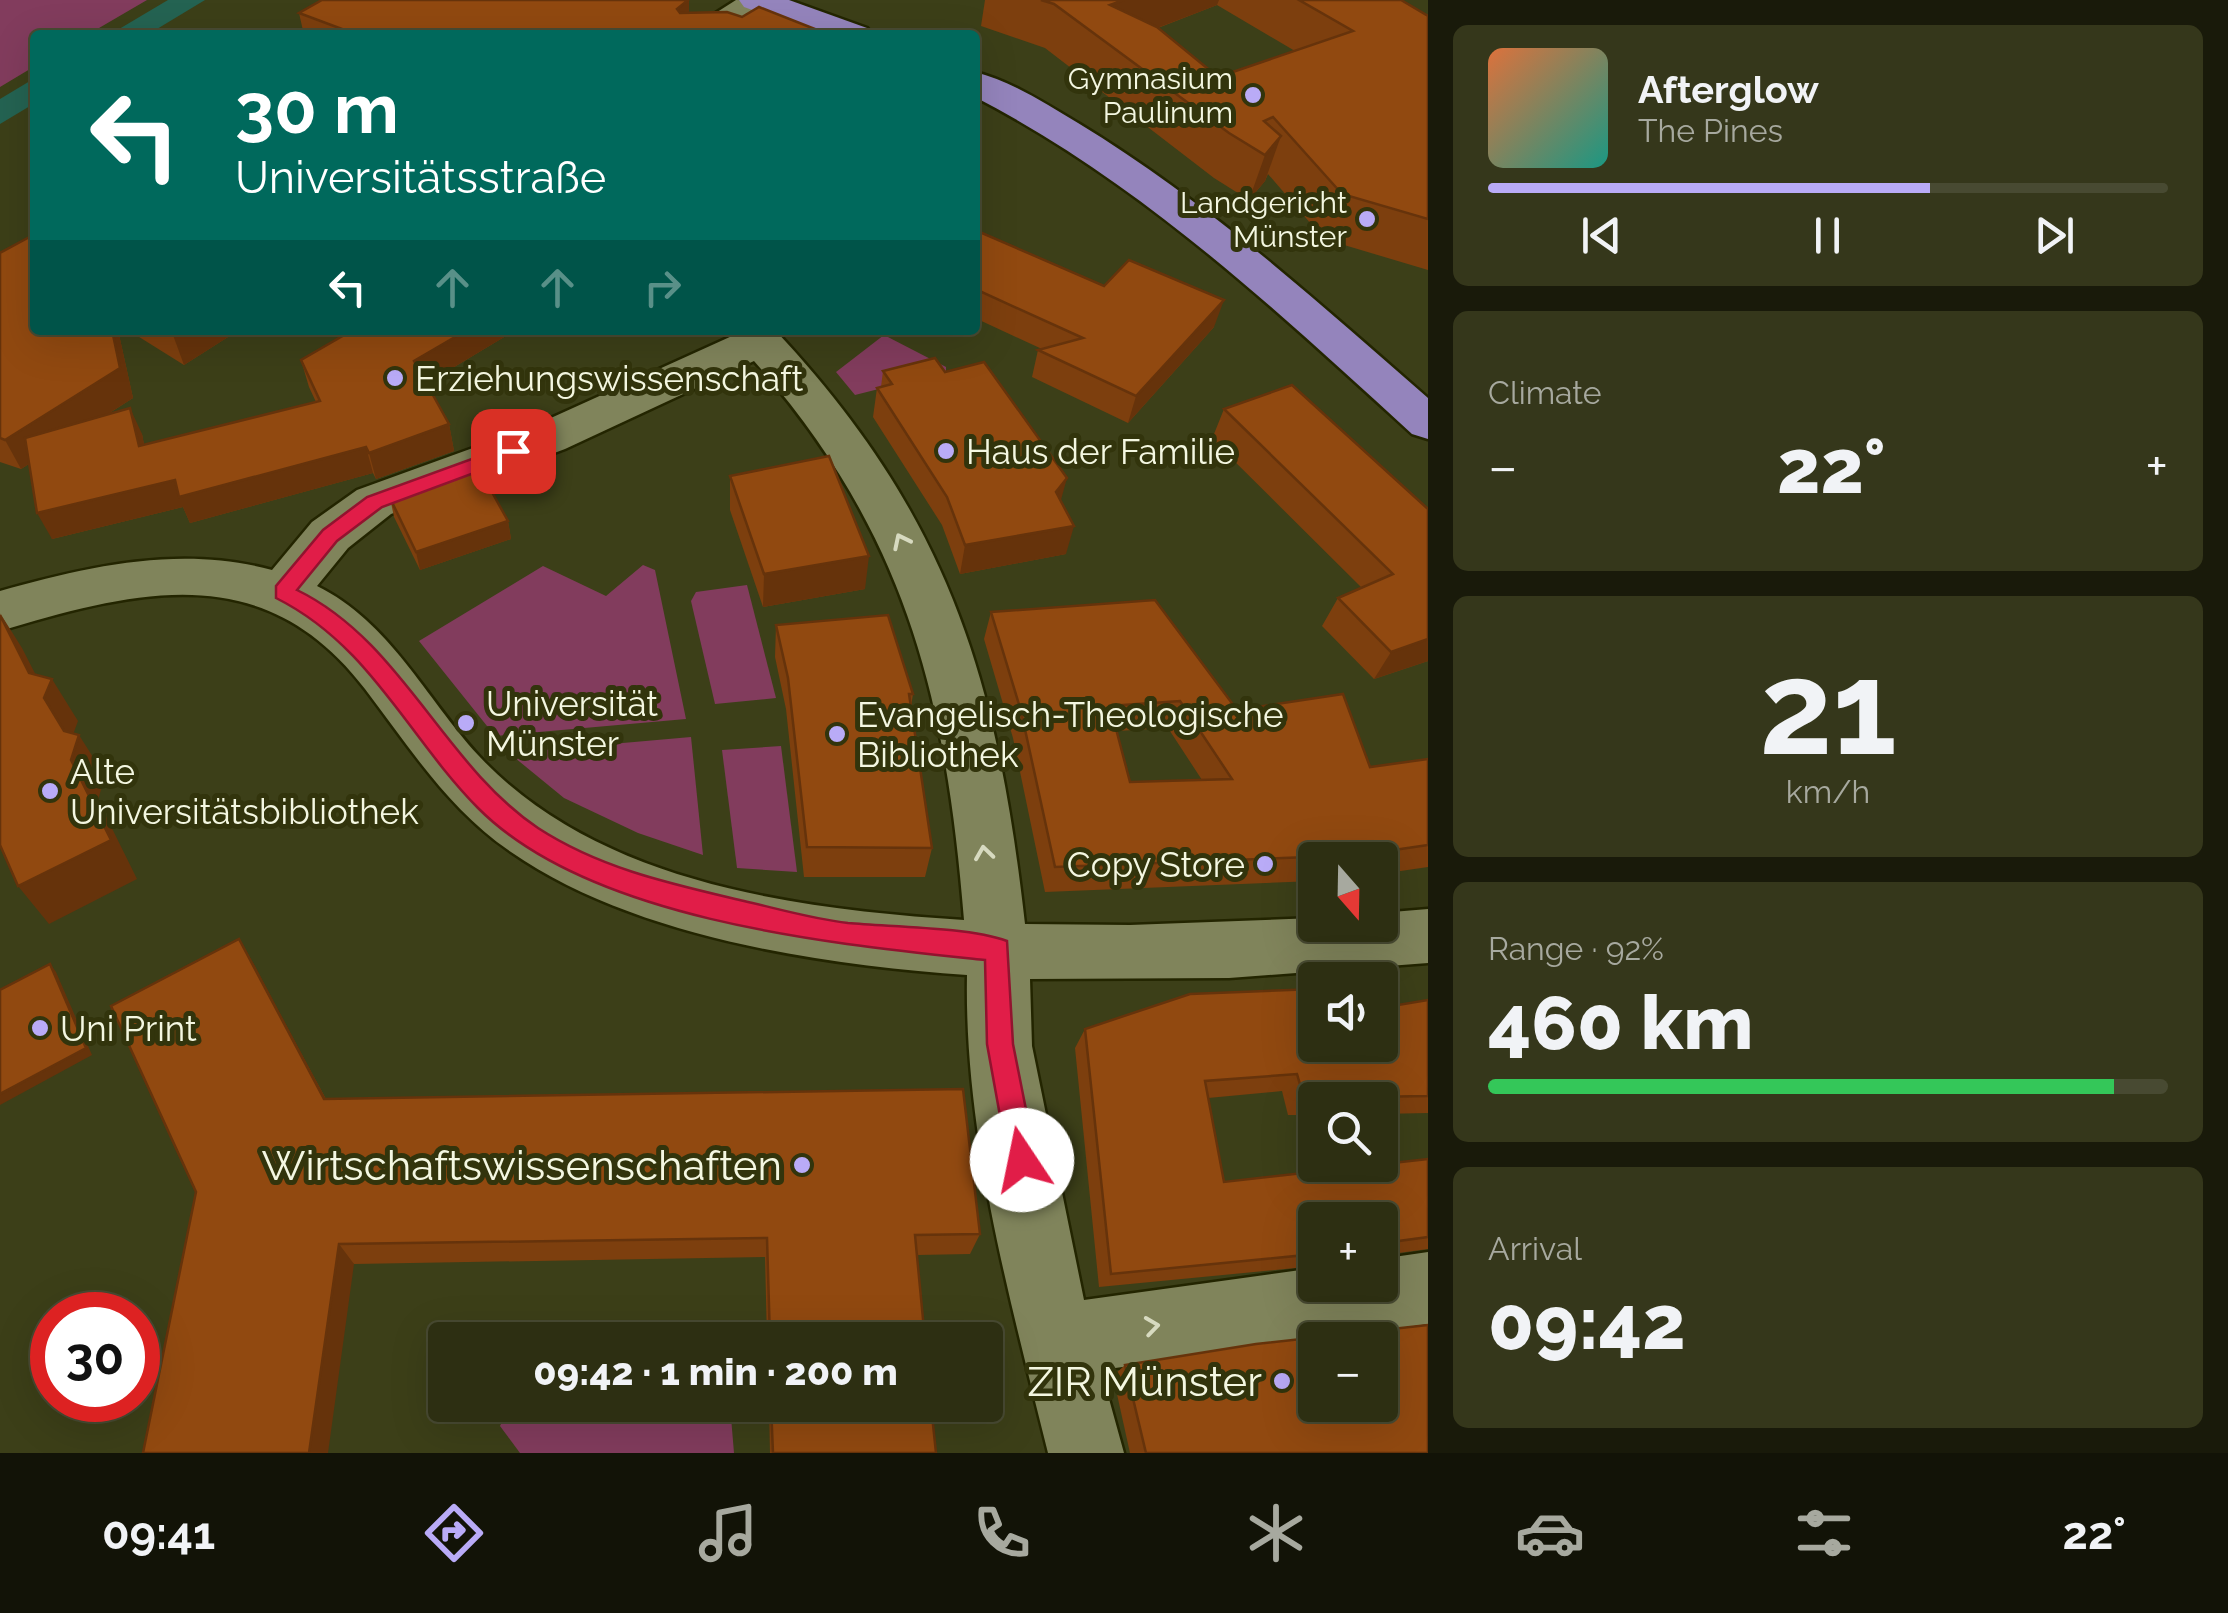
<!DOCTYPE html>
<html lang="en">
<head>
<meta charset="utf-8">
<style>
  body { margin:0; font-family:Raleway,sans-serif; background:#35371b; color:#f1f3f6; height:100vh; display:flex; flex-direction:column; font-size:38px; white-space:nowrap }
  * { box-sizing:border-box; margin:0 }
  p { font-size:32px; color:#a7a99f }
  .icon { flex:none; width:55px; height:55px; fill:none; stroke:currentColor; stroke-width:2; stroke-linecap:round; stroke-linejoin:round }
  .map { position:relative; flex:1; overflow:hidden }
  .panel { display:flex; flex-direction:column; gap:25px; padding:25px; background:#191a0a; width:800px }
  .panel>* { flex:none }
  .banner { position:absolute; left:30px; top:30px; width:950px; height:305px; border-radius:10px; box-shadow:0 10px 40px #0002,0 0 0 2px #484a32; background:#00695c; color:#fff; overflow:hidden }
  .needle { width:65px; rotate:160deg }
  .buttons { position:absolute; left:1298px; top:842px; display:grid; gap:20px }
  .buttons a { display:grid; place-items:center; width:100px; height:100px; border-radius:10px; background:#2d2f12; box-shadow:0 10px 40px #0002,0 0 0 2px #484a32; font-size:50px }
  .speed { position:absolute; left:30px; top:1292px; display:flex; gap:20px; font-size:50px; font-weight:700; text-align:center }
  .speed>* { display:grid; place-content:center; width:130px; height:130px; border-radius:50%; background:#2d2f12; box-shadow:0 10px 40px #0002,0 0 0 2px #484a32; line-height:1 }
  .speed .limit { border:15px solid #d22; background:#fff; color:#111 }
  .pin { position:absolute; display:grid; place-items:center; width:85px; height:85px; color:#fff; margin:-42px; border-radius:20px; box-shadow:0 5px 15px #0006 }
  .me { position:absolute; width:110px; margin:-55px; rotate:349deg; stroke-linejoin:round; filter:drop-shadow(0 0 8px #0008) }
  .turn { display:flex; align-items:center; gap:35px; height:210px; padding:0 40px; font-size:45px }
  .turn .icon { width:130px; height:130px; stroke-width:2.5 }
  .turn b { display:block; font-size:70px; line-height:85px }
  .lanes { display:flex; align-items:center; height:95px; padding:0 40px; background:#0003; justify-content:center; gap:50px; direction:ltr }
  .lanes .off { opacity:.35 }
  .big { font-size:75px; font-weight:800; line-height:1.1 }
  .panel .card { flex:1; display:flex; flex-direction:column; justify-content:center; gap:15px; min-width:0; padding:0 35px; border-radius:15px; background:#35371b }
  .panel .dial { align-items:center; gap:0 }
  .dial b { font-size:130px; line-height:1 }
  .song { display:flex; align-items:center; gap:30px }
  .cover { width:120px; height:120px; border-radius:15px; background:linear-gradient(135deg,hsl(20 70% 55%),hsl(170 70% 35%)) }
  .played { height:10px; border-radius:5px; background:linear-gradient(90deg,#b9abf7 65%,#484a32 65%) }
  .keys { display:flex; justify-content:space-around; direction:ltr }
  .heat { display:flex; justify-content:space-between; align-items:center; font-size:55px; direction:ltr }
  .charge { height:15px; border-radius:8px; background:linear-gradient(90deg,#34c759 92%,#484a32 0) }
  .trip { position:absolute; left:428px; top:1322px; width:575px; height:100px; border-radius:10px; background:#2d2f12; box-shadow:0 10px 40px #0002,0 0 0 2px #484a32; font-weight:800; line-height:100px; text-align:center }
  .dock { display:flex; height:160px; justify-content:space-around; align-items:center; background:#121307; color:#a7a99f }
  .dock .icon { width:70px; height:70px }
  .dock .selected { color:#b9abf7 }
  .dock b { font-size:45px; color:#f1f3f6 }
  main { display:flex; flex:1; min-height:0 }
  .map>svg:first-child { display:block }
</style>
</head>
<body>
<main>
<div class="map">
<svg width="1428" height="1453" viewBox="0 0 1428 1453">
  <rect width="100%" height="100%" fill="#3c3f18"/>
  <g fill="#823c5d">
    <path d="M0,0H147L87,35H35V66L0,87Z"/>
    <path d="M884,335L946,367V372L855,395L836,372Z"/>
    <path d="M643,565L655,570L686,719L495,736L419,641L543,566L606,596Z"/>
    <path d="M747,585L776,698L715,704L691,601L696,592Z"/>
    <path d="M691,737L703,855L638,833L564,798L509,753Z"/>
    <path d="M781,746L797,872L737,868L722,750Z"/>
    <path d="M510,1405H730L734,1453H520L500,1426Z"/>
  </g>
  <g fill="#246352">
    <path d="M168,0H205L147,35H109Z"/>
    <path d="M35,78V103L0,124V99Z"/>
  </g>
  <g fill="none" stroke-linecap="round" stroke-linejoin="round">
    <defs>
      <g id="minor">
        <path d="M736,0L776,1L725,35H681Z"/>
        <path d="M728,330H775C948,515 997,676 1025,924L1130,925L1315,918V925H1380V913L1428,909V963L1229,978L1030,979L1032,1046L1084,1300L1315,1268V1285H1380V1259L1428,1252V1324L1101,1370L1124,1453H1048C1010,1299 964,1135 967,975C822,965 633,937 511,852C448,809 410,748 365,689C265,558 140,589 0,631V591C89,566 181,545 272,570L312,522L357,490L531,427L732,336ZM754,361C906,532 946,697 964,920C797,909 598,884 478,755C425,697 390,622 317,586L348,548L391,514L565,449Z"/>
      </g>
      <g id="major">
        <path d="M739,0H789L867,28L873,35H822L744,7Z"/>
        <path d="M975,72C1011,81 1046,104 1078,123C1205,200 1316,300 1428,398V439L1412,434C1275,309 1141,183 975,97Z"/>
      </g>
    </defs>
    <use href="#minor" stroke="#232500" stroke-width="5"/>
    <use href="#major" stroke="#232500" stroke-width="5"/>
    <use href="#minor" fill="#80845b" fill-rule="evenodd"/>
    <use href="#major" fill="#9484bc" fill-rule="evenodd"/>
  </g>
  <g fill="#7d3f0e" fill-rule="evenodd">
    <path d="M689,0V13L742,17L830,35H304L299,13Z"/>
    <path d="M985,0H1401L1428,16V270L1324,239L1268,174L1265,181L1249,200L1214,178L1045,48L981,26ZM1217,5L1295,51L1218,77L1158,28Z"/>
    <path d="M975,230L1104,286L1214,327L1128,423L1032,377L1038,350L1042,349L975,318Z"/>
    <path d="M0,253L35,330H118L133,398L108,414L142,434L144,445L316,402L309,387L301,360L353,330H516L426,384L449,424L454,451L376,479L373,473L190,523L183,507L52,539L29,464L21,469L0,462Z"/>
    <path d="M128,330H239L184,365Z"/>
    <path d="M883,371L945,372L1061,501L1066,554L960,574L942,525L873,417L877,388L881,387Z"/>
    <path d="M1224,409L1428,509V661L1374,679L1322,626L1338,598L1362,588L1212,439Z"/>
    <path d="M730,476L865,589L763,607L730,510Z"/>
    <path d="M390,498L508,521L511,539L420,570L394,517Z"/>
    <path d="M991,612L1237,710L1370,767L1428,759V867L1380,874V860H1315V881L1045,892L1013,738L984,639ZM1168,728L1202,780L1130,782L1117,731Z"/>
    <path d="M776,625L913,694L911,707L932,848L925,877H804L786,709L775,657Z"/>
    <path d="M239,939L326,1099L980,1234L970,1254L917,1255L925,1340H767L765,1257L354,1264L196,1192Z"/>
    <path d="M1428,1000V1113L1380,1114V1100H1315V1115H1288L1282,1091L1208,1098L1224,1182L1428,1159V1249L1384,1255L1380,1257V1220H1315V1266L1099,1287L1075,1048L1085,1029L1315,1045Z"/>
    <path d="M1125,1365L1428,1453H1130L1113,1376Z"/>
    <path d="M769,1405H931L936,1453H770Z"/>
  </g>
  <g fill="#66330b">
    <path d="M689,0V25L677,9Z"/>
    <path d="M1124,0H1219L1217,5L1110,46V5Z"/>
    <path d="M1281,136L1265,181L1249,200L1265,155Z"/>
    <path d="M1224,300L1214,327L1128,423L1136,396Z"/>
    <path d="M112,330H118L133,398L21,469L5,440Z"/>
    <path d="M181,330H239L184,365L173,335Z"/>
    <path d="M467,330H516L419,388L414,361Z"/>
    <path d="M130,408L142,434L150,473L139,446Z"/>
    <path d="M449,424L454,451L376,479L369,453Z"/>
    <path d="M366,447L373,473L190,523L183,507L52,539L37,513L175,480Z"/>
    <path d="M1067,478L1059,507L1056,492Z"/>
    <path d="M508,521L511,539L420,570L416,552Z"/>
    <path d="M1074,526L1066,554L960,574L965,545Z"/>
    <path d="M869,556L865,589L763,607L764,574Z"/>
    <path d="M0,613L22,648L46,695L52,679L78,721L71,740L79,735L105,776L98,800L137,879L49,924L18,886L29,673Z"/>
    <path d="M1428,639V661L1374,679L1391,652Z"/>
    <path d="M239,939L255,966L338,1122L324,1099Z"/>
    <path d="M50,964L56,972L92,1055L0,1105V1094Z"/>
    <path d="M339,1244L354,1264L328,1453H309Z"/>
  </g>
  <g fill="#914910" stroke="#66330b" stroke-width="2.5" fill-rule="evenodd">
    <path d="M322,0H688L677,9L680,13L727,12L742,17L759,7L830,35H358L299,13Z"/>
    <path d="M1041,0H1124L1110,5L1157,27L1218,77L1353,31L1299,0H1401L1428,16V219L1342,194L1273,117L1264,121L1281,136L1265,155L1229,133L1054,4Z"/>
    <path d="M975,230L1104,286L1129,260L1224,300L1136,396L1038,350L1083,338L975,289Z"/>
    <path d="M35,234V330H112L120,368L5,440L0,438V253Z"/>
    <path d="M164,330H181L173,335Z"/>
    <path d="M353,330H467L414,361L449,424L369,453L366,447L179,497L175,480L37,513L25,438L130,408L139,446L320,401L301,360Z"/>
    <path d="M935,358L945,372L984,362L1067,478L1056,492L1074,526L965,545L947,497L877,388L892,384L883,371Z"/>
    <path d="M1292,385L1428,509V639L1391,652L1338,598L1393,574L1224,409Z"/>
    <path d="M829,456L869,556L764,574L730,476Z"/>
    <path d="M478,467L508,521L416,552L390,498Z"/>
    <path d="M1155,600L1237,710L1343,694L1370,767L1428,759V845L1360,855L1055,867L1021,711L991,612ZM1180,701L1232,779L1130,782L1110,706Z"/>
    <path d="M0,615L29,673L52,679L44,698L64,731L79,735L71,760L111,840L18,886L0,845Z"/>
    <path d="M888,615L913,694H909L932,848L807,847L788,678L776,625Z"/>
    <path d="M239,939L324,1099L963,1089L980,1234L915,1235L925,1340H770L767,1238L339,1244L309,1453H143L196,1192L111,1006Z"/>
    <path d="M50,964L86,1048L0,1094V990Z"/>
    <path d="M1315,989V1045H1380V1008L1428,1000V1096L1304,1098L1297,1074L1205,1081L1224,1182L1428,1159V1237L1399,1241L1396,1246L1380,1248V1220H1315V1254L1111,1274L1085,1029L1190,994Z"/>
    <path d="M1428,1325V1453H1146L1125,1365L1256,1344ZM1315,1340H1380V1405H1315Z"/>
    <path d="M771,1405H931L936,1453H773Z"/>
  </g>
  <defs><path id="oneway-chevron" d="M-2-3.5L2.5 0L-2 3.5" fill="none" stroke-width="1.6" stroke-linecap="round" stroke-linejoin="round" transform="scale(2.5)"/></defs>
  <g stroke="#d7dac0">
    <use href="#oneway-chevron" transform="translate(901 541) rotate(-116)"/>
    <use href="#oneway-chevron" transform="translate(984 853) rotate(-98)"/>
    <use href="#oneway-chevron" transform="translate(1152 1326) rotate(-8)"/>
  </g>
  <path fill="#e11d48" stroke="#92132f" stroke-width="2.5" d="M513,444L523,451L520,456L382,507L337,541L297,590C402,641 443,764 538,828C601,869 672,884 744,901C779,909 813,919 848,923C892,927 968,927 1007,941L1013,1044L1036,1160L1032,1170L1022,1174L1012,1170L1008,1160L987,1044L985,960C834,944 590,921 478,808C407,736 370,645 276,598V586L323,530L367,497Z"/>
  <g fill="#b9abf7" stroke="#32340c" stroke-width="4">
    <circle cx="1253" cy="95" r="10"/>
    <circle cx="1367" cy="219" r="10"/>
    <circle cx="395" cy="378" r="10"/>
    <circle cx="946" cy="451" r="10"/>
    <circle cx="466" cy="723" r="10"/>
    <circle cx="837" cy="734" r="10"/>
    <circle cx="50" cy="791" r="10"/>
    <circle cx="1265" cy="864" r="10"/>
    <circle cx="40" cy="1028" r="10"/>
    <circle cx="802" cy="1165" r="10"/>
    <circle cx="1282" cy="1381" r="10"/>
  </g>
  <g text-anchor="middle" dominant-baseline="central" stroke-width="10" stroke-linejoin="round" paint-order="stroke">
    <g font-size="30" fill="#f4f7e1" stroke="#32340c" text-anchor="end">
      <text x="1233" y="78">Gymnasium<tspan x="1233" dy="34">Paulinum</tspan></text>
      <text x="1347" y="202">Landgericht<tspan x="1347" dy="34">Münster</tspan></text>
    </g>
    <g font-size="35" fill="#f4f7e1" stroke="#32340c" text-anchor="start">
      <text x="415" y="378">Erziehungswissenschaft</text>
      <text x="966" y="451">Haus der Familie</text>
      <text x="486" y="703">Universität<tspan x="486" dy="40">Münster</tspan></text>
      <text x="857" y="714">Evangelisch-Theologische<tspan x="857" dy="40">Bibliothek</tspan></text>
      <text x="70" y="771">Alte<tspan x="70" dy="40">Universitätsbibliothek</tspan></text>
      <text x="1245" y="864" text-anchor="end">Copy Store</text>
      <text x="60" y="1028">Uni Print</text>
    </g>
    <g font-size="42" fill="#f4f7e1" stroke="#32340c" text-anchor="end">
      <text x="782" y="1165">Wirtschaftswissenschaften</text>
      <text x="1262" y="1381">ZIR Münster</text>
    </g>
  </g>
</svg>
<div class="buttons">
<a><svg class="needle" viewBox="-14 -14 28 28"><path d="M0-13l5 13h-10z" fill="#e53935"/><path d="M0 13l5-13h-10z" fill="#a7a99f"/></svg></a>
<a><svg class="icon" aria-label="sound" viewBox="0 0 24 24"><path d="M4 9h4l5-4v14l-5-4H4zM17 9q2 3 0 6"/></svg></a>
<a><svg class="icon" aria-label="search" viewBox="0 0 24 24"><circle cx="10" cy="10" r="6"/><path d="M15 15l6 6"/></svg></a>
<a>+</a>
<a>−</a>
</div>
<div class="speed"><div class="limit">30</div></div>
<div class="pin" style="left:513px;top:451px;background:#d93025"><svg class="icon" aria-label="arrive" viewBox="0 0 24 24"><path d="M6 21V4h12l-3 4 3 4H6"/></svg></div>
<svg class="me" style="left:1022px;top:1160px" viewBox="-20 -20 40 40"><circle r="19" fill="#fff"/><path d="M0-13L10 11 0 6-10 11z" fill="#e11d48"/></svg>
<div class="trip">09:42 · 1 min · 200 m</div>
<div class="banner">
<div class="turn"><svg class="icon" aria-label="left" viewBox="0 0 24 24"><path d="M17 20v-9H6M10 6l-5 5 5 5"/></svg><div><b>30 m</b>Universitätsstraße</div></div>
<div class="lanes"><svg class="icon" aria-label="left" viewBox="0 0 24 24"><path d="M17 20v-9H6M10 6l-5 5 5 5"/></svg><svg class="icon off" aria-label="ahead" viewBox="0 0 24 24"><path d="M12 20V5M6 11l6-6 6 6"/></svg><svg class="icon off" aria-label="ahead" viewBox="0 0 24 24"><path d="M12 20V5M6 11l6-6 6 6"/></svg><svg class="icon off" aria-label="right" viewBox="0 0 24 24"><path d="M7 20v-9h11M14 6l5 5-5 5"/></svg></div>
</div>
</div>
<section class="panel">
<div class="card">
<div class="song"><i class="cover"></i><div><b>Afterglow</b><p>The Pines</p></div></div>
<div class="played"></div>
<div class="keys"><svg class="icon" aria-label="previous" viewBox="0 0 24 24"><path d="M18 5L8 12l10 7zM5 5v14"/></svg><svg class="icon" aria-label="pause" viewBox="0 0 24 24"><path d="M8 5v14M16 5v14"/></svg><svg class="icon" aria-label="next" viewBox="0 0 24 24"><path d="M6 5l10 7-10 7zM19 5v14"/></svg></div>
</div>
<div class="card"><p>Climate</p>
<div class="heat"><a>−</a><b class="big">22°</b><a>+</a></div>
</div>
<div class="card dial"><b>21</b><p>km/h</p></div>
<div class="card"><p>Range · 92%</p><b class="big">460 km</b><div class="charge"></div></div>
<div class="card"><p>Arrival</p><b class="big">09:42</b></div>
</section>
</main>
<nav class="dock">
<b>09:41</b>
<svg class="icon selected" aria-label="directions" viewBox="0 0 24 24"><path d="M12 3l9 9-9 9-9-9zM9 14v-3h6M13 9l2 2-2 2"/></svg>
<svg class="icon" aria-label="music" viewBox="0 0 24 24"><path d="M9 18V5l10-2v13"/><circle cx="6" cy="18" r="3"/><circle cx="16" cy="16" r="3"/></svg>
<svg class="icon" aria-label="phone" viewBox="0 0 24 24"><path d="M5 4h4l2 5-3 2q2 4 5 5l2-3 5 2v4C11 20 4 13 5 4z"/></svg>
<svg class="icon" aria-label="climate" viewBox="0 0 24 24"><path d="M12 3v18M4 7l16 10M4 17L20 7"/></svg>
<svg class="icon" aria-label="car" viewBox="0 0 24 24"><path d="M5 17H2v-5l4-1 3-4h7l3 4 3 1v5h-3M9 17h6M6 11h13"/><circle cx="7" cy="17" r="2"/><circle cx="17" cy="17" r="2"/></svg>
<svg class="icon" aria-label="filters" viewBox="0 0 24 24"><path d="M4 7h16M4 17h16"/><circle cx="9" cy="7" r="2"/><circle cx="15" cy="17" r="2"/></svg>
<b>22°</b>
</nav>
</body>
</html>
